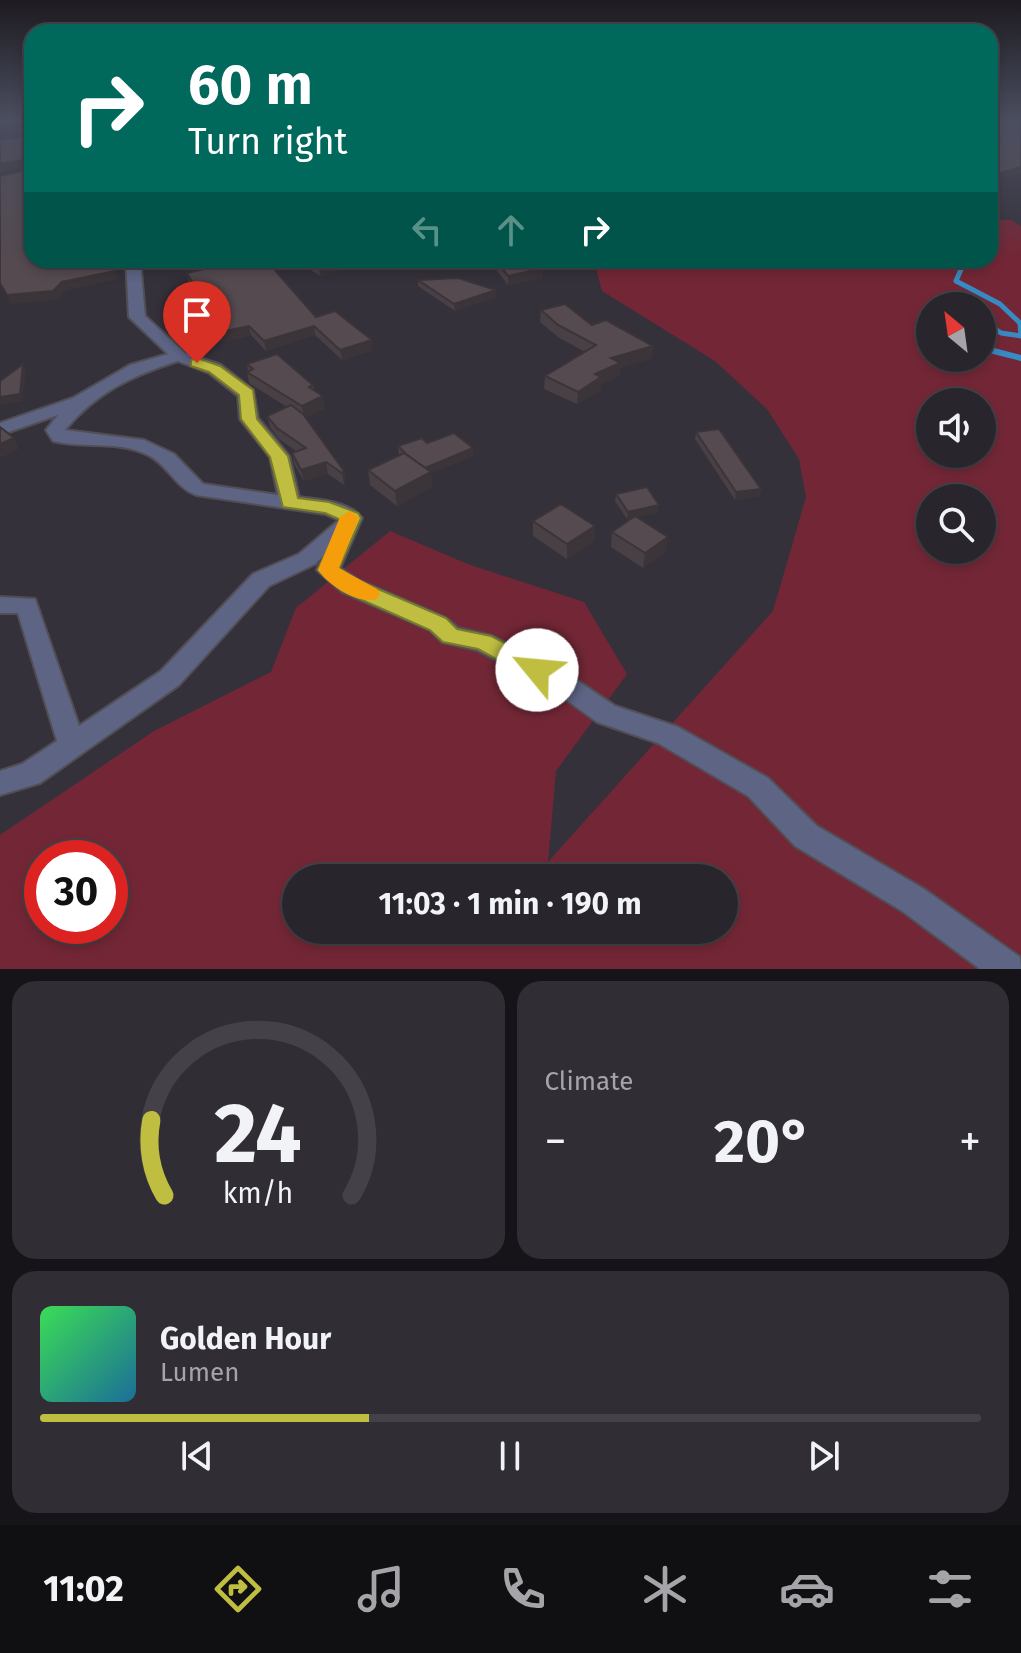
<!DOCTYPE html>
<html lang="en">
<head>
<meta charset="utf-8">
<style>
  body { margin:0; font-family:"Fira Sans",sans-serif; background:#302d34; color:#f1f3f6; height:100vh; display:flex; flex-direction:column; font-size:30px; white-space:nowrap }
  * { box-sizing:border-box; margin:0 }
  p { font-size:26px; color:#a5a5a9 }
  .icon { flex:none; width:44px; height:44px; fill:none; stroke:currentColor; stroke-width:2; stroke-linecap:round; stroke-linejoin:round }
  .map { position:relative; height:969px; overflow:hidden }
  .panel { display:flex; flex-direction:column; gap:12px; padding:12px; background:#161418; flex:1 }
  .panel>* { flex:none }
  .guide { position:absolute; left:24px; top:24px; width:974px; height:244px; border-radius:24px; box-shadow:0 4px 12px #0003,0 0 0 2px #444248; background:#00695c; color:#fff; overflow:hidden }
  .needle { width:52px; rotate:331deg }
  .fabs { position:absolute; left:916px; top:292px; display:grid; gap:16px }
  .fabs a { display:grid; place-items:center; width:80px; height:80px; border-radius:50%; background:#28252c; box-shadow:0 4px 12px #0003,0 0 0 2px #444248; font-size:40px }
  .speed { position:absolute; left:24px; top:840px; display:flex; gap:16px; font-size:40px; font-weight:700; text-align:center }
  .speed>* { display:grid; place-content:center; width:104px; height:104px; border-radius:50%; background:#28252c; box-shadow:0 4px 12px #0003,0 0 0 2px #444248; line-height:1 }
  .speed .limit { border:12px solid #d22; background:#fff; color:#111 }
  .pin { position:absolute; display:grid; place-items:center; width:68px; height:68px; color:#fff; margin:-82px -34px; border-radius:50% 50% 50% 0; rotate:-45deg; box-shadow:0 0 8px #0007 }
  .pin .icon { rotate:45deg }
  .me { position:absolute; width:88px; margin:-44px; rotate:298deg; stroke-linejoin:round; filter:drop-shadow(0 0 6px #0008) }
  .turn { display:flex; align-items:center; gap:28px; height:168px; padding:0 32px; font-size:36px }
  .turn .icon { width:104px; height:104px; stroke-width:2.5 }
  .turn b { display:block; font-size:56px; line-height:68px }
  .lanes { display:flex; align-items:center; height:76px; padding:0 32px; background:#0003; justify-content:center; gap:40px; direction:ltr }
  .lanes .off { opacity:.35 }
  .big { font-size:60px; font-weight:700; line-height:1.1 }
  .panel .card { flex:1; display:flex; flex-direction:column; justify-content:center; gap:12px; min-width:0; padding:0 28px; border-radius:24px; background:#302d34 }
  .panel .dial { align-items:center; gap:0 }
  .dial svg { height:208px; overflow:visible; fill:none; stroke:#444248; stroke-width:7; stroke-linecap:round; text-anchor:middle }
  .dial text { fill:#f1f3f6; stroke:none }
  .song { display:flex; align-items:center; gap:24px }
  .cover { width:96px; height:96px; border-radius:12px; background:linear-gradient(135deg,hsl(130 70% 55%),hsl(200 70% 35%)) }
  .played { height:8px; border-radius:4px; background:linear-gradient(90deg,#bfbe41 35%,#444248 35%) }
  .keys { display:flex; justify-content:space-around; direction:ltr }
  .heat { display:flex; justify-content:space-between; align-items:center; font-size:44px; direction:ltr }
  .panel .tiles { flex:1; display:grid; gap:12px; grid-template-columns:1fr 1fr }
  .card:last-child { grid-column:span 2 }
  .trip { position:absolute; left:282px; top:864px; width:456px; height:80px; border-radius:40px; background:#28252c; box-shadow:0 4px 12px #0003,0 0 0 2px #444248; font-weight:700; line-height:80px; text-align:center }
  .tabs { display:flex; height:128px; justify-content:space-around; align-items:center; background:#100f12; color:#a5a5a9 }
  .tabs .icon { width:56px; height:56px }
  .tabs .selected { color:#bfbe41 }
  .tabs b { font-size:36px; color:#f1f3f6 }
  .map>svg:first-child { display:block }
</style>
</head>
<body>
<div class="map">
<svg width="1021" height="969" viewBox="0 0 1021 969">
  <rect width="100%" height="100%" fill="#35313a"/>
  <path fill="#732736" fill-rule="evenodd" d="M990,219L1011,220L1021,226V969H0V835L154,731L271,672L296,608L390,531L470,565L584,602L627,674L556,771L548,862L773,611L806,497L799,459L767,409L715,361L602,291L594,260H990ZM930,306H982V358H930ZM930,402H982V454H930ZM930,498H982V550H930ZM42,858H110V926H42ZM296,878H724V930H296Z"/>
  <g fill="none" stroke-linecap="round" stroke-linejoin="round">
    <path stroke="#388ac2" stroke-width="5" d="M965,260L956,281L1000,304L1020,323L1021,336L1001,333L982,320"/>
    <path stroke="#388ac2" stroke-width="6" d="M982,348L1021,358"/>
    <defs>
      <path id="minor" d="M126,260H140L145,316L185,353L221,365L253,390L258,418L289,456L299,497C319,500 349,501 362,518L340,568L358,580L446,618L458,628L492,636L572,677L615,706L678,727L768,778L817,826L924,889L1020,957L1021,969H980L902,911L795,846L748,796L658,743L597,722L554,691L477,650L442,642L430,630L342,592L317,570L323,556L315,564L269,586L179,685L40,783L0,795V771L22,764L57,741L18,613H0V597L35,599L79,726L161,671L253,574L299,554L339,520L325,514L196,495C175,487 168,465 148,455C118,440 85,449 53,441L46,430L58,415L0,435V423L73,398L130,365L168,354L129,317ZM178,361L209,373L238,396L240,419L270,457L278,495L203,484L174,454L144,440L65,430C97,392 131,376 178,361Z"/>
    </defs>
    <use href="#minor" stroke="#524e56" stroke-width="4"/>
    <use href="#minor" fill="#5d6484" fill-rule="evenodd"/>
  </g>
  <g fill="#484045">
    <path d="M220,260H266L316,317L373,350L342,360L315,335L266,351L251,335L223,342L189,282L187,273L221,265Z"/>
    <path d="M296,260H409L378,270L372,267L362,269L357,264L320,276Z"/>
    <path d="M489,260H533L543,277L508,285Z"/>
    <path d="M418,280L496,297L455,311L418,286Z"/>
    <path d="M541,310L592,325L653,346L651,358L620,368L619,376L601,384L600,390L577,404L544,389L545,376L585,352L558,337L540,322Z"/>
    <path d="M247,364L313,385L314,390L325,408L306,417L344,471L345,483L344,485L328,474L304,481L294,464L292,453L296,451L279,439L270,427L267,416L287,407L249,383L247,372L248,371Z"/>
    <path d="M696,432L761,489L759,496L735,500L695,439Z"/>
    <path d="M427,443L473,456L431,473L432,487L397,506L370,485L368,470L399,455L398,446Z"/>
    <path d="M616,494L658,513L636,517L666,552L643,568L611,547L612,532L633,518L627,519L615,501Z"/>
    <path d="M533,521L595,526L594,541L567,559L533,536Z"/>
  </g>
  <g fill="#3b3438">
    <path d="M29,124L32,131L0,136V128Z"/>
    <path d="M29,159L31,166L0,172V164Z"/>
    <path d="M1021,167V174L990,182L993,175Z"/>
    <path d="M109,260H122V266L111,268Z"/>
    <path d="M342,260H357V264L320,276L319,267Z"/>
    <path d="M361,260H371L372,267L362,269Z"/>
    <path d="M382,260H409L378,270L377,262Z"/>
    <path d="M543,268V277L508,285V276Z"/>
    <path d="M115,271L118,279L65,291L56,300L10,304L7,295Z"/>
    <path d="M496,290V297L455,311L454,304Z"/>
    <path d="M249,326L251,335L223,342L221,332Z"/>
    <path d="M314,326L315,335L266,351L264,341Z"/>
    <path d="M372,340L373,350L342,360L340,350Z"/>
    <path d="M653,346L651,358L620,368L619,376L601,384L600,390L577,404L578,392L611,358Z"/>
    <path d="M23,364L26,371L22,401L0,405V397Z"/>
    <path d="M323,396L325,408L304,418L302,406Z"/>
    <path d="M14,438L19,449L0,458V444Z"/>
    <path d="M473,448V456L431,473L432,487L397,506L395,491L421,469Z"/>
    <path d="M326,462L328,474L304,481L301,470Z"/>
    <path d="M344,471L345,483L344,485L342,473Z"/>
    <path d="M761,489L759,496L735,500L736,492Z"/>
    <path d="M659,505L658,513L627,519L628,512Z"/>
    <path d="M595,526L594,541L567,559V544Z"/>
    <path d="M668,537L666,552L643,568L645,553Z"/>
  </g>
  <g fill="#544a50" stroke="#3b3438" stroke-width="2">
    <path d="M0,119H32V131L29,124L0,128Z"/>
    <path d="M990,119H1021V167L993,175L990,174Z"/>
    <path d="M32,134V161L29,159L0,164V140L30,136Z"/>
    <path d="M32,168V260H109L115,271L62,282L53,291L7,295L0,283V176L32,169Z"/>
    <path d="M220,260H266L316,317L335,311L372,340L340,350L314,326L264,341L249,326L221,332L187,273L222,265Z"/>
    <path d="M308,260H342L319,267Z"/>
    <path d="M495,260H533L543,268L508,276Z"/>
    <path d="M458,278L496,290L454,304L418,280Z"/>
    <path d="M565,304L592,325L606,320L653,346L611,358L620,363L595,374L601,377L578,392L545,376L596,345L558,325L541,310Z"/>
    <path d="M277,354L313,385L309,387L323,396L302,406L247,372L253,369L247,364Z"/>
    <path d="M23,364L20,394L0,397V381Z"/>
    <path d="M291,405L303,414L344,471L342,473L326,462L301,470L292,453L306,448L277,428L267,416Z"/>
    <path d="M0,427L14,438L0,444Z"/>
    <path d="M719,429L761,489L736,492L696,432Z"/>
    <path d="M454,433L473,448L425,468L406,454L398,446L422,438L427,443Z"/>
    <path d="M404,453L431,472L395,491L368,470Z"/>
    <path d="M647,487L659,505L628,512L616,494Z"/>
    <path d="M561,504L595,526L567,544L533,521Z"/>
    <path d="M635,516L668,537L645,553L612,532Z"/>
  </g>
  <linearGradient id="sky" x2="0" y2="1"><stop stop-color="#1d1b20"/><stop offset="0.47" stop-color="#4b4e60"/><stop offset="1" stop-color="#4b4e60" stop-opacity="0"/></linearGradient>
  <rect width="1021" height="255" fill="url(#sky)"/>
  <path fill="#bfbe41" stroke="#7c7c2a" stroke-width="2" d="M197,358L220,366L253,390L257,419L288,456L298,498L329,502L358,513L361,518L339,568L357,580L446,618L457,629L491,636L545,664L548,670L545,676L537,679L528,676L478,649L443,642L430,630L342,591L318,570L341,520L325,513L283,507L270,457L241,419L239,395L209,372L191,366V360Z"/>
  <path fill="#f59e0b" d="M350,511L359,517L339,568L377,589L380,594L377,599C358,605 328,585 318,570L340,517Z"/>
</svg>
<div class="fabs">
<a><svg class="needle" viewBox="-14 -14 28 28"><path d="M0-13l5 13h-10z" fill="#e53935"/><path d="M0 13l5-13h-10z" fill="#a5a5a9"/></svg></a>
<a><svg class="icon" aria-label="sound" viewBox="0 0 24 24"><path d="M4 9h4l5-4v14l-5-4H4zM17 9q2 3 0 6"/></svg></a>
<a><svg class="icon" aria-label="search" viewBox="0 0 24 24"><circle cx="10" cy="10" r="6"/><path d="M15 15l6 6"/></svg></a>
</div>
<div class="speed"><div class="limit">30</div></div>
<div class="pin" style="left:197px;top:363px;background:#d93025"><svg class="icon" aria-label="arrive" viewBox="0 0 24 24"><path d="M6 21V4h12l-3 4 3 4H6"/></svg></div>
<svg class="me" style="left:537px;top:670px" viewBox="-20 -20 40 40"><circle r="19" fill="#fff"/><path d="M0-13L10 11 0 6-10 11z" fill="#bfbe41"/></svg>
<div class="trip">11:03 · 1 min · 190 m</div>
<div class="guide">
<div class="turn"><svg class="icon" aria-label="right" viewBox="0 0 24 24"><path d="M7 20v-9h11M14 6l5 5-5 5"/></svg><div><b>60 m</b>Turn right</div></div>
<div class="lanes"><svg class="icon off" aria-label="left" viewBox="0 0 24 24"><path d="M17 20v-9H6M10 6l-5 5 5 5"/></svg><svg class="icon off" aria-label="ahead" viewBox="0 0 24 24"><path d="M12 20V5M6 11l6-6 6 6"/></svg><svg class="icon" aria-label="right" viewBox="0 0 24 24"><path d="M7 20v-9h11M14 6l5 5-5 5"/></svg></div>
</div>
</div>
<section class="panel">
<div class="tiles">
<div class="card dial"><svg viewBox="0 0 100 80">
<path d="M14 69A42 42 0 1 1 86 69"/>
<path d="M14 69A42 42 0 0 1 9 40" stroke="#bfbe41"/>
<text x="50" y="56" font-size="32" font-weight="700">24</text>
<text x="50" y="72" font-size="11">km/h</text>
</svg></div>
<div class="card"><p>Climate</p>
<div class="heat"><a>−</a><b class="big">20°</b><a>+</a></div>
</div>
<div class="card">
<div class="song"><i class="cover"></i><div><b>Golden Hour</b><p>Lumen</p></div></div>
<div class="played"></div>
<div class="keys"><svg class="icon" aria-label="previous" viewBox="0 0 24 24"><path d="M18 5L8 12l10 7zM5 5v14"/></svg><svg class="icon" aria-label="pause" viewBox="0 0 24 24"><path d="M8 5v14M16 5v14"/></svg><svg class="icon" aria-label="next" viewBox="0 0 24 24"><path d="M6 5l10 7-10 7zM19 5v14"/></svg></div>
</div>
</div>
</section>
<nav class="tabs">
<b>11:02</b>
<svg class="icon selected" aria-label="directions" viewBox="0 0 24 24"><path d="M12 3l9 9-9 9-9-9zM9 14v-3h6M13 9l2 2-2 2"/></svg>
<svg class="icon" aria-label="music" viewBox="0 0 24 24"><path d="M9 18V5l10-2v13"/><circle cx="6" cy="18" r="3"/><circle cx="16" cy="16" r="3"/></svg>
<svg class="icon" aria-label="phone" viewBox="0 0 24 24"><path d="M5 4h4l2 5-3 2q2 4 5 5l2-3 5 2v4C11 20 4 13 5 4z"/></svg>
<svg class="icon" aria-label="climate" viewBox="0 0 24 24"><path d="M12 3v18M4 7l16 10M4 17L20 7"/></svg>
<svg class="icon" aria-label="car" viewBox="0 0 24 24"><path d="M5 17H2v-5l4-1 3-4h7l3 4 3 1v5h-3M9 17h6M6 11h13"/><circle cx="7" cy="17" r="2"/><circle cx="17" cy="17" r="2"/></svg>
<svg class="icon" aria-label="filters" viewBox="0 0 24 24"><path d="M4 7h16M4 17h16"/><circle cx="9" cy="7" r="2"/><circle cx="15" cy="17" r="2"/></svg>
</nav>
</body>
</html>
